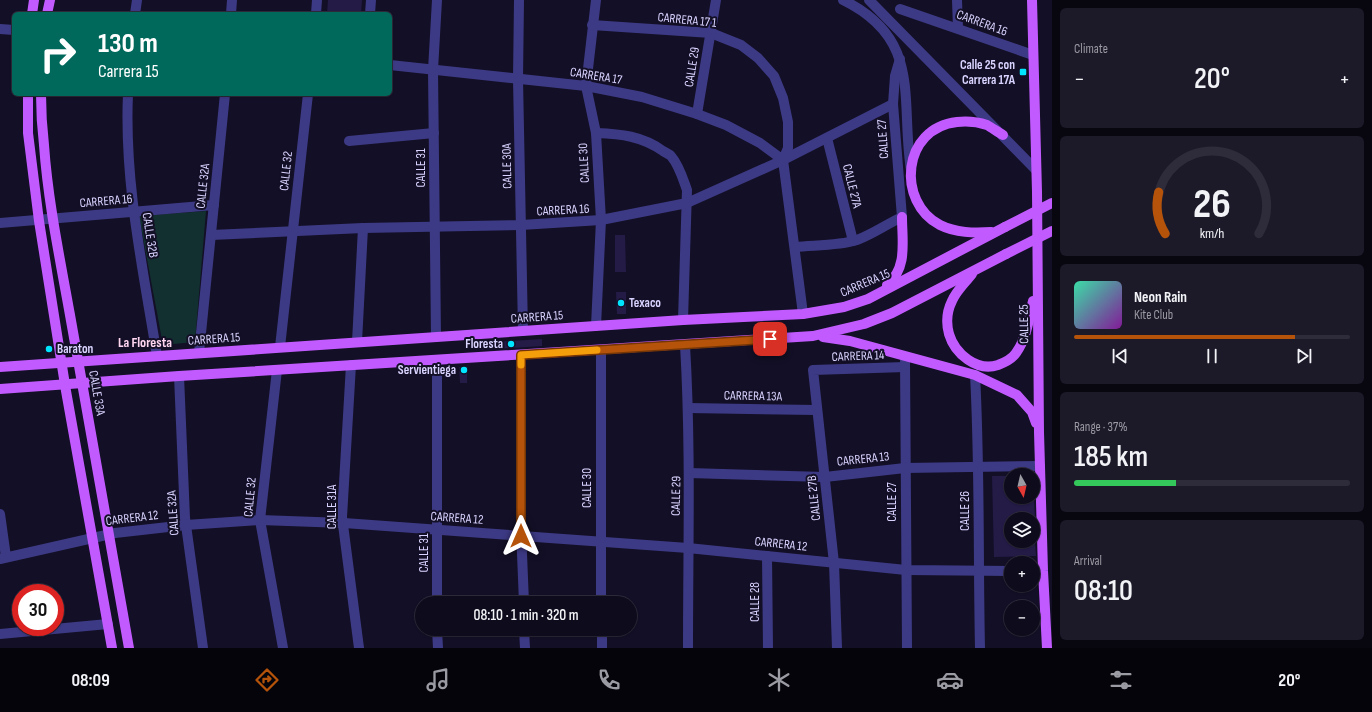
<!DOCTYPE html>
<html lang="en">
<head>
<meta charset="utf-8">
<style>
  body { margin:0; font-family:"Sofia Sans Condensed",sans-serif; background:#1c1929; color:#f1f3f6; height:100vh; display:flex; flex-direction:column; font-size:15px; white-space:nowrap }
  * { box-sizing:border-box; margin:0 }
  p { font-size:13px; color:#9b9ba3 }
  .icon { flex:none; width:22px; height:22px; fill:none; stroke:currentColor; stroke-width:2; stroke-linecap:round; stroke-linejoin:round }
  .map { position:relative; flex:1; overflow:hidden }
  .drawer { display:flex; flex-direction:column; gap:8px; padding:8px; background:#08060f; width:320px }
  .drawer>* { flex:none }
  .banner { position:absolute; left:12px; top:12px; width:380px; height:84px; border-radius:6px; box-shadow:0 1px 3px #0004,0 0 0 1px #2e2b3b; background:#00695c; color:#fff; overflow:hidden }
  .needle { width:26px; rotate:172deg }
  .buttons { position:absolute; left:1004px; top:468px; display:grid; gap:8px }
  .buttons a { display:grid; place-items:center; width:36px; height:36px; border-radius:50%; background:#0e0b1c; box-shadow:0 1px 3px #0004,0 0 0 1px #2e2b3b; font-size:20px }
  .speed { position:absolute; left:12px; top:584px; display:flex; gap:8px; font-size:20px; font-weight:700; text-align:center }
  .speed>* { display:grid; place-content:center; width:52px; height:52px; border-radius:50%; background:#0e0b1c; box-shadow:0 1px 3px #0004,0 0 0 1px #2e2b3b; line-height:1 }
  .speed .limit { border:6px solid #d22; background:#fff; color:#111 }
  .pin { position:absolute; display:grid; place-items:center; width:34px; height:34px; color:#fff; margin:-17px; border-radius:8px; box-shadow:0 2px 6px #0006 }
  .me { position:absolute; width:44px; margin:-22px; rotate:0deg; stroke-linejoin:round; filter:drop-shadow(0 0 3px #0008) }
  .turn { display:flex; align-items:center; gap:14px; height:84px; padding:0 20px; font-size:18px }
  .turn .icon { width:52px; height:52px; stroke-width:2.5 }
  .turn b { display:block; font-size:28px; line-height:34px }
  .big { font-size:30px; font-weight:600; line-height:1.1 }
  .drawer .card { flex:1; display:flex; flex-direction:column; justify-content:center; gap:6px; min-width:0; padding:0 14px; border-radius:6px; background:#1c1929 }
  .drawer .dial { align-items:center; gap:0 }
  .dial svg { height:104px; overflow:visible; fill:none; stroke:#2e2b3b; stroke-width:7; stroke-linecap:round; text-anchor:middle }
  .dial text { fill:#f1f3f6; stroke:none }
  .song { display:flex; align-items:center; gap:12px }
  .cover { width:48px; height:48px; border-radius:6px; background:linear-gradient(135deg,hsl(160 70% 55%),hsl(290 70% 35%)) }
  .played { height:4px; border-radius:2px; background:linear-gradient(90deg,#b45309 80%,#2e2b3b 80%) }
  .keys { display:flex; justify-content:space-around; direction:ltr }
  .heat { display:flex; justify-content:space-between; align-items:center; font-size:22px; direction:ltr }
  .charge { height:6px; border-radius:3px; background:linear-gradient(90deg,#34c759 37%,#2e2b3b 0) }
  .trip { position:absolute; left:415px; top:596px; width:222px; height:40px; border-radius:20px; background:#0e0b1c; box-shadow:0 1px 3px #0004,0 0 0 1px #2e2b3b; font-weight:600; line-height:40px; text-align:center }
  .dock { display:flex; height:64px; justify-content:space-around; align-items:center; background:#06040b; color:#9b9ba3 }
  .dock .icon { width:28px; height:28px }
  .dock .selected { color:#b45309 }
  .dock b { font-size:18px; color:#f1f3f6 }
  main { display:flex; flex:1; min-height:0 }
  .map>svg:first-child { display:block }
</style>
</head>
<body>
<main>
<div class="map">
<svg width="1052" height="648" viewBox="0 0 1052 648">
  <rect width="100%" height="100%" fill="#130f26"/>
  <path fill="#12302f" d="M206,211L195,342L163,345L139,216Z"/>
  <g fill="#241b47">
    <path d="M328,0H362L361,14H327Z"/>
    <path d="M615,235H625L626,272H615Z"/>
    <path d="M616,292H626V314H617Z"/>
    <path d="M542,339V346L481,350L480,343Z"/>
    <path d="M459,367H467V383H460Z"/>
    <path d="M992,476H1011V497H1034L1035,519H1011V541H1035L1036,556L994,557Z"/>
  </g>
  <g fill="none" stroke-linecap="round" stroke-linejoin="round">
    <g stroke="#3d3a85" stroke-width="10">
      <path d="M519,0L518,79L523,331"/>
      <path d="M596,0L586,86L596,133L601,220L596,326"/>
      <path d="M843,0C923,39 900,99 911,170"/>
      <path d="M869,0L1036,170"/>
      <path d="M957,0L958,28"/>
      <path d="M900,9L1033,55"/>
      <path d="M135,14L137,0"/>
      <path d="M231,14L232,0"/>
      <path d="M316,14L317,0"/>
      <path d="M370,14L371,0"/>
      <path d="M592,25L711,33L741,45L758,58L774,76L783,98L788,122V148L783,160L803,314"/>
      <path d="M0,29L14,30"/>
      <path d="M390,65L586,86L642,97L697,114L726,125L760,143L783,160"/>
      <path d="M128,94C124,182 143,269 157,356"/>
      <path d="M697,114L716,0"/>
      <path d="M596,133C621,134 642,136 663,151C666,153 669,154 671,156C679,165 683,179 687,190L683,320"/>
      <path d="M827,138L853,241"/>
      <path d="M349,141L434,133"/>
      <path d="M0,223L214,205"/>
      <path d="M211,235L363,228L521,225L601,220L687,203L783,160L893,104"/>
      <path d="M795,247C815,245 838,246 857,240C873,234 887,224 902,217L893,104L895,76L900,59"/>
      <path d="M436,337L433,70L437,0"/>
      <path d="M357,342L363,228"/>
      <path d="M685,345C691,446 688,547 688,648"/>
      <path d="M280,347L308,94"/>
      <path d="M601,350V603"/>
      <path d="M199,353L225,94"/>
      <path d="M521,355V529L524,603"/>
      <path d="M905,361L907,648"/>
      <path d="M351,365L342,517L359,648"/>
      <path d="M277,370L260,520L283,648"/>
      <path d="M975,375C980,466 978,557 980,648"/>
      <path d="M179,376L185,518L203,648"/>
      <path d="M688,408L817,410"/>
      <path d="M689,473L825,477L905,468L1040,466"/>
      <path d="M0,514L6,557"/>
      <path d="M767,556L768,648"/>
      <path d="M0,559L115,533L186,525L260,520L344,523L688,548L906,570L1011,571"/>
      <path d="M1033,571H1043"/>
      <path d="M437,603V360"/>
      <path d="M437,629L438,648"/>
      <path d="M524,629L525,648"/>
      <path d="M602,629V648"/>
      <path d="M0,634L108,624"/>
      <path d="M837,648L834,563L813,370L905,367"/>
    </g>
    <g stroke="#c25bff" stroke-width="10">
      <path d="M1032,0L1037,192L1039,432L1043,571L1047,648"/>
      <path d="M32,14L34,0"/>
      <path d="M47,14L50,0"/>
      <path d="M28,94V133L39,221L66,391L112,648"/>
      <path d="M41,94C41,111 42,128 44,145C48,202 60,259 70,315C90,426 110,537 129,648"/>
      <path d="M991,232C974,233 956,233 940,225C896,202 902,128 957,122C966,121 978,122 987,125C992,128 998,132 1003,135"/>
      <path d="M972,274C966,282 956,291 952,301C947,311 946,323 949,334C955,354 977,372 998,365C1006,362 1012,359 1016,353C1027,338 1029,318 1033,301"/>
      <path d="M887,285C908,268 902,241 902,217"/>
      <path d="M823,337L850,341L975,375L1017,395L1032,412L1036,423"/>
      <path d="M0,367L683,320L803,314L844,307L868,299L1005,227"/>
      <path d="M0,389L179,376L813,336L864,324L892,313L1006,254"/>
    </g>
    <g stroke="#c25bff" stroke-width="10">
      <path d="M1005,227L1052,203"/>
      <path d="M1006,254L1052,231"/>
    </g>
  </g>
  <g fill="none" stroke-linecap="round" stroke-linejoin="round">
    <defs>
      <path id="route" d="M521,536V355L770,339"/>
    </defs>
    <use href="#route" stroke="#753606" stroke-width="10"/>
    <use href="#route" stroke="#b45309" stroke-width="7"/>
    <path stroke="#f59e0b" stroke-width="7" d="M521,365V355L597,350"/>
  </g>
  <g fill="#00e5ff" stroke="#130f26" stroke-width="1.5">
    <rect x="1019" y="68" width="8" height="8" rx="2"/>
    <circle cx="621" cy="303" r="4"/>
    <circle cx="511" cy="344" r="4"/>
    <circle cx="49" cy="349" r="4"/>
    <circle cx="464" cy="370" r="4"/>
  </g>
  <g text-anchor="middle" dominant-baseline="central" stroke-width="4" stroke-linejoin="round" paint-order="stroke">
    <g font-size="13" fill="#d9d4ff" stroke="#130f26">
      <text transform="translate(687 20) rotate(6)">CARRERA 17 1</text>
      <text transform="translate(982 23) rotate(20)">CARRERA 16</text>
      <text transform="translate(692 67) rotate(-81)">CALLE 29</text>
      <text transform="translate(596 76) rotate(9)">CARRERA 17</text>
      <text transform="translate(883 139) rotate(-94)">CALLE 27</text>
      <text transform="translate(584 163) rotate(-93)">CALLE 30</text>
      <text transform="translate(507 166) rotate(-91)">CALLE 30A</text>
      <text transform="translate(421 168) rotate(-90)">CALLE 31</text>
      <text transform="translate(286 171) rotate(-84)">CALLE 32</text>
      <text transform="translate(203 186) rotate(-84)">CALLE 32A</text>
      <text transform="translate(852 186) rotate(76)">CALLE 27A</text>
      <text transform="translate(106 201) rotate(-5)">CARRERA 16</text>
      <text transform="translate(563 210) rotate(-3)">CARRERA 16</text>
      <text transform="translate(150 235) rotate(81)">CALLE 32B</text>
      <text transform="translate(865 283) rotate(-23)">CARRERA 15</text>
      <text transform="translate(537 317) rotate(-4)">CARRERA 15</text>
      <text transform="translate(1024 324) rotate(-91)">CALLE 25</text>
      <text transform="translate(214 339) rotate(-4)">CARRERA 15</text>
      <text transform="translate(858 356) rotate(-2)">CARRERA 14</text>
      <text transform="translate(97 393) rotate(80)">CALLE 33A</text>
      <text transform="translate(753 396) rotate(1)">CARRERA 13A</text>
      <text transform="translate(863 459) rotate(-6)">CARRERA 13</text>
      <text transform="translate(587 488) rotate(-90)">CALLE 30</text>
      <text transform="translate(676 496) rotate(-89)">CALLE 29</text>
      <text transform="translate(250 497) rotate(-85)">CALLE 32</text>
      <text transform="translate(814 498) rotate(-96)">CALLE 27B</text>
      <text transform="translate(892 502) rotate(-90)">CALLE 27</text>
      <text transform="translate(332 507) rotate(-90)">CALLE 31A</text>
      <text transform="translate(965 511) rotate(-90)">CALLE 26</text>
      <text transform="translate(173 513) rotate(-94)">CALLE 32A</text>
      <text transform="translate(132 518) rotate(-7)">CARRERA 12</text>
      <text transform="translate(457 518) rotate(4)">CARRERA 12</text>
      <text transform="translate(781 544) rotate(6)">CARRERA 12</text>
      <text transform="translate(424 553) rotate(-90)">CALLE 31</text>
      <text transform="translate(755 602) rotate(-90)">CALLE 28</text>
    </g>
    <g font-size="13" font-weight="bold" fill="#d9d4ff" stroke="#130f26" text-anchor="end">
      <text x="1015" y="65">Calle 25 con<tspan x="1015" dy="15">Carrera 17A</tspan></text>
      <text x="629" y="303" text-anchor="start">Texaco</text>
      <text x="503" y="344">Floresta</text>
      <text x="57" y="349" text-anchor="start">Baraton</text>
      <text x="456" y="370">Servientiega</text>
    </g>
    <g font-size="14" font-weight="bold" fill="#ffd6f0" stroke="#130f26">
      <text x="145" y="342">La Floresta</text>
    </g>
  </g>
</svg>
<div class="buttons">
<a><svg class="needle" viewBox="-14 -14 28 28"><path d="M0-13l5 13h-10z" fill="#e53935"/><path d="M0 13l5-13h-10z" fill="#9b9ba3"/></svg></a>
<a><svg class="icon" aria-label="layers" viewBox="0 0 24 24"><path d="M12 4l9 5-9 5-9-5zM3 14l9 5 9-5"/></svg></a>
<a>+</a>
<a>−</a>
</div>
<div class="speed"><div class="limit">30</div></div>
<div class="pin" style="left:770px;top:339px;background:#d93025"><svg class="icon" aria-label="arrive" viewBox="0 0 24 24"><path d="M6 21V4h12l-3 4 3 4H6"/></svg></div>
<svg class="me" style="left:521px;top:536px" viewBox="-20 -20 40 40"><path d="M0-17L14 15 0 8-14 15z" fill="#b45309" stroke="#fff" stroke-width="4"/></svg>
<div class="trip">08:10 · 1 min · 320 m</div>
<div class="banner">
<div class="turn"><svg class="icon" aria-label="right" viewBox="0 0 24 24"><path d="M7 20v-9h11M14 6l5 5-5 5"/></svg><div><b>130 m</b>Carrera 15</div></div>
</div>
</div>
<section class="drawer">
<div class="card"><p>Climate</p>
<div class="heat"><a>−</a><b class="big">20°</b><a>+</a></div>
</div>
<div class="card dial"><svg viewBox="0 0 100 80">
<path d="M14 69A42 42 0 1 1 86 69"/>
<path d="M14 69A42 42 0 0 1 9 37" stroke="#b45309"/>
<text x="50" y="56" font-size="32" font-weight="700">26</text>
<text x="50" y="72" font-size="11">km/h</text>
</svg></div>
<div class="card">
<div class="song"><i class="cover"></i><div><b>Neon Rain</b><p>Kite Club</p></div></div>
<div class="played"></div>
<div class="keys"><svg class="icon" aria-label="previous" viewBox="0 0 24 24"><path d="M18 5L8 12l10 7zM5 5v14"/></svg><svg class="icon" aria-label="pause" viewBox="0 0 24 24"><path d="M8 5v14M16 5v14"/></svg><svg class="icon" aria-label="next" viewBox="0 0 24 24"><path d="M6 5l10 7-10 7zM19 5v14"/></svg></div>
</div>
<div class="card"><p>Range · 37%</p><b class="big">185 km</b><div class="charge"></div></div>
<div class="card"><p>Arrival</p><b class="big">08:10</b></div>
</section>
</main>
<nav class="dock">
<b>08:09</b>
<svg class="icon selected" aria-label="directions" viewBox="0 0 24 24"><path d="M12 3l9 9-9 9-9-9zM9 14v-3h6M13 9l2 2-2 2"/></svg>
<svg class="icon" aria-label="music" viewBox="0 0 24 24"><path d="M9 18V5l10-2v13"/><circle cx="6" cy="18" r="3"/><circle cx="16" cy="16" r="3"/></svg>
<svg class="icon" aria-label="phone" viewBox="0 0 24 24"><path d="M5 4h4l2 5-3 2q2 4 5 5l2-3 5 2v4C11 20 4 13 5 4z"/></svg>
<svg class="icon" aria-label="climate" viewBox="0 0 24 24"><path d="M12 3v18M4 7l16 10M4 17L20 7"/></svg>
<svg class="icon" aria-label="car" viewBox="0 0 24 24"><path d="M5 17H2v-5l4-1 3-4h7l3 4 3 1v5h-3M9 17h6M6 11h13"/><circle cx="7" cy="17" r="2"/><circle cx="17" cy="17" r="2"/></svg>
<svg class="icon" aria-label="filters" viewBox="0 0 24 24"><path d="M4 7h16M4 17h16"/><circle cx="9" cy="7" r="2"/><circle cx="15" cy="17" r="2"/></svg>
<b>20°</b>
</nav>
</body>
</html>
